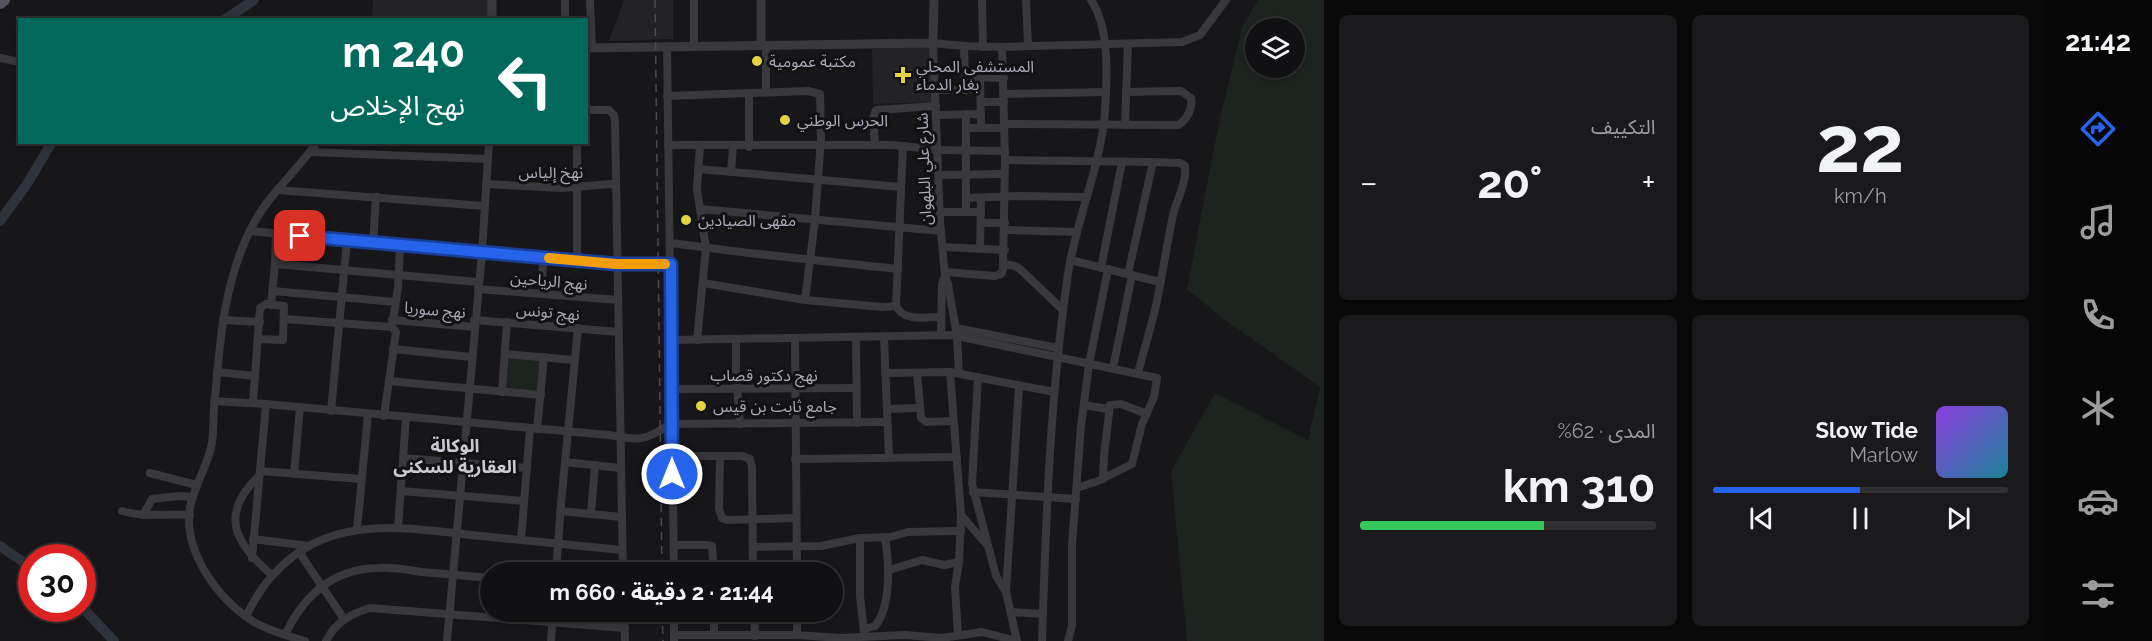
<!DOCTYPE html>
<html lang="ar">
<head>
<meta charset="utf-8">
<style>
  body { margin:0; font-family:Raleway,"Noto Sans Arabic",sans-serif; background:#1a191b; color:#f1f3f6; direction:rtl; height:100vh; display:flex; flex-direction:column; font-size:22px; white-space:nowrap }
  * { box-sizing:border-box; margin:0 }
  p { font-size:20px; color:#9c9d9f }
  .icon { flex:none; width:33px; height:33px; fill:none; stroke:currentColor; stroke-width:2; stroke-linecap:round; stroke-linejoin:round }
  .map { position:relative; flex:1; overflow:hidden; direction:ltr }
  .drawer { display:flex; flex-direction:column; gap:15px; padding:15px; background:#09090a; width:720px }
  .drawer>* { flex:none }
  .top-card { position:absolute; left:18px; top:18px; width:570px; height:126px; border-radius:0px; box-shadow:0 3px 9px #0003,0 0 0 2px #303032; direction:rtl; background:#00695c; color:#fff; overflow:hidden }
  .tools { position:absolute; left:1245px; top:18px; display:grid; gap:12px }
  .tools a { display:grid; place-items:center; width:60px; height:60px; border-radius:50%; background:#111012; box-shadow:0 3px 9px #0003,0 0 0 2px #303032; font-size:30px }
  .speed { position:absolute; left:18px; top:544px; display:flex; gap:12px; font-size:30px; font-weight:700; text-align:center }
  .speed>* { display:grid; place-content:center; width:78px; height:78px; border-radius:50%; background:#111012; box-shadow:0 3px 9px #0003,0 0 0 2px #303032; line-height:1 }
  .speed .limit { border:9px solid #d22; background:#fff; color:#111 }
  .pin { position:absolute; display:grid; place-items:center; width:51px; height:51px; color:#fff; margin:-26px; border-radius:12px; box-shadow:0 3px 9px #0006 }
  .me { position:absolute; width:66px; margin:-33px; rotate:0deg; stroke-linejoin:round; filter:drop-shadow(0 0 4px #0008) }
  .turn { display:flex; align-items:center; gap:21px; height:126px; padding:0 24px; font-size:27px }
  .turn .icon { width:78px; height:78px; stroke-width:2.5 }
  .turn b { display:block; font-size:42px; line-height:51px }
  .big { font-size:45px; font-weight:700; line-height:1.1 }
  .drawer .tile { flex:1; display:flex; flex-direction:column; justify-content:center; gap:9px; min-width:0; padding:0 21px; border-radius:9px; background:#1a191b }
  .drawer .dial { align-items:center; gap:0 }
  .dial b { font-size:78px; line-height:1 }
  .song { display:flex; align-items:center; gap:18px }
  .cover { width:72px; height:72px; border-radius:9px; background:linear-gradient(135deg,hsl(270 70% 55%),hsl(190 70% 35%)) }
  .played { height:6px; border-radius:3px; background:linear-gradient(90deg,#2563eb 50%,#303032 50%) }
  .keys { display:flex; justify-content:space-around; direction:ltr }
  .heat { display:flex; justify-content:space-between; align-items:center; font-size:33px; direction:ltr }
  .charge { height:9px; border-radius:4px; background:linear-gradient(90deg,#34c759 62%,#303032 0) }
  .drawer .tiles { flex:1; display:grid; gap:15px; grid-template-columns:repeat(2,1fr) }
  .trip { position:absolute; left:480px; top:562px; width:363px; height:60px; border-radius:30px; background:#111012; box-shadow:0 3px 9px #0003,0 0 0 2px #303032; font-weight:700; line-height:60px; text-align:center; direction:rtl }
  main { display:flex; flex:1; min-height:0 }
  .tab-bar { display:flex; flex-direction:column; width:108px; justify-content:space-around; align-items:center; background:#070607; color:#9c9d9f }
  .tab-bar .icon { width:42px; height:42px }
  .tab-bar .selected { color:#2563eb }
  .tab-bar b { font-size:27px; color:#f1f3f6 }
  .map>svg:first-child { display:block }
</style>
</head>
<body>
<main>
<nav class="tab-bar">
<b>21:42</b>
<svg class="icon selected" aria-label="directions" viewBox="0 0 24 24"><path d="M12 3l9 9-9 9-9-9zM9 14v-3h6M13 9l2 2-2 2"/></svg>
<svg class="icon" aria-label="music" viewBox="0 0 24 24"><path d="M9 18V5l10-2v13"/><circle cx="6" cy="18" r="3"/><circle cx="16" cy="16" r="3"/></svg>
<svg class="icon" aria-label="phone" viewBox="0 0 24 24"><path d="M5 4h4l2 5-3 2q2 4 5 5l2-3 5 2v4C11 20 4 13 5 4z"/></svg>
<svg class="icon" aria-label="climate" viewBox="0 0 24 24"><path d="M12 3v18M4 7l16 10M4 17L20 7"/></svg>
<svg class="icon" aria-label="car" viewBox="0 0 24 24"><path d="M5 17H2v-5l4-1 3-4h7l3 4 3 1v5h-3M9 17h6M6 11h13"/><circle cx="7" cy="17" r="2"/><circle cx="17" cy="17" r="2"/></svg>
<svg class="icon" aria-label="filters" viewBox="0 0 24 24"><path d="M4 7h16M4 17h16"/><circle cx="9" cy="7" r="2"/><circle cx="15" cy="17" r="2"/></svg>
</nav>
<section class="drawer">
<div class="tiles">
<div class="tile dial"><b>22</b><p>km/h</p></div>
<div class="tile"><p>التكييف</p>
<div class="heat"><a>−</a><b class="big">20°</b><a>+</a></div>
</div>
<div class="tile">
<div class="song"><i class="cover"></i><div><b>Slow Tide</b><p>Marlow</p></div></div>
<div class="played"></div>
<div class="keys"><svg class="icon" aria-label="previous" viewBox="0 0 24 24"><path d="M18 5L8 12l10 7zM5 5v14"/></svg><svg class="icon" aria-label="pause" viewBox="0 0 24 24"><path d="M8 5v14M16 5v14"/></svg><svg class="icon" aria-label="next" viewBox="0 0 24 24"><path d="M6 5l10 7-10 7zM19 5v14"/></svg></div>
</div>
<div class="tile"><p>المدى · 62%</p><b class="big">310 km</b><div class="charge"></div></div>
</div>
</section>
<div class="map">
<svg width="1324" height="641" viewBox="0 0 1324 641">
  <rect width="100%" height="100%" fill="#171618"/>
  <g fill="#232225">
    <path d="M373,0H489V19L372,20Z"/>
    <path d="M624,0H673V39L609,41Z"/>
    <path d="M935,46L933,102L873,104L872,49Z"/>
  </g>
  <g fill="#1d231f" fill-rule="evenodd">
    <path d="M1258,0H1324V641H1187L1171,471L1215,393L1308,440L1320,387L1222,318L1187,289L1217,132L1242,27ZM1256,28H1294V68H1256Z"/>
    <path d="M508,357L541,360L538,392L506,389Z"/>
  </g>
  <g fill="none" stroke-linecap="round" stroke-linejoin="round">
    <g stroke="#2d323b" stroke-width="10">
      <path d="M224,20L254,0"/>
      <path d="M0,221L27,184L52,142"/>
      <path d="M0,546L32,568"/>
      <path d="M82,607L114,641"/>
    </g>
    <g stroke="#38383d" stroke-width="8">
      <path d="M565,0V20"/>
      <path d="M590,0L592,47"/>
      <path d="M694,0V46"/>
      <path d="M982,0L983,47"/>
      <path d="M1026,0L1028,45"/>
      <path d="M766,45V92"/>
      <path d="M667,46L674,573"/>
      <path d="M964,46L965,90"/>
      <path d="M0,58L20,62"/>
      <path d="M966,77L1004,78"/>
      <path d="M980,77L981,128"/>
      <path d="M936,90L980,89"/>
      <path d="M1004,94L1106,92"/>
      <path d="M667,96L808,91L820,94L821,139L815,220L805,300"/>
      <path d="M981,102H1004"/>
      <path d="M586,110H609L614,115L615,121L623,573"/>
      <path d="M936,115L981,114"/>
      <path d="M1004,124L1178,125C1187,120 1193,108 1191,98L1181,91L1126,92"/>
      <path d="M1125,125L1128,44"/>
      <path d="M966,128H1004"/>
      <path d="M577,142V260"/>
      <path d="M668,145H893L938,150L1005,151"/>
      <path d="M875,145L873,118L876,110L936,106"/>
      <path d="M903,146L896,306C904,322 926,317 941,317"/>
      <path d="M749,147V93"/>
      <path d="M311,152L487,159"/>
      <path d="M1005,160L1153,162L1180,163L1185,166C1187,182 1177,199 1173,215C1167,243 1163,272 1157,301C1152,325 1144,349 1138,373"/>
      <path d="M698,169L901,187"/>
      <path d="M731,172L733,146"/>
      <path d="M939,175L1004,174"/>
      <path d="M486,184L562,188L611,184L616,186"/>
      <path d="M278,190L484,206"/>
      <path d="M966,198L1021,196L1087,197"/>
      <path d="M700,209L941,231"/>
      <path d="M940,212H981"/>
      <path d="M966,212V114"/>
      <path d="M981,223H1005"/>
      <path d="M1005,230L1076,232"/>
      <path d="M250,231L616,264H671"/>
      <path d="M373,243L376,197"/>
      <path d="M671,243L749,253L898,269"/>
      <path d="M943,247L1005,250"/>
      <path d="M980,249L981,198"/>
      <path d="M1070,260L1160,282"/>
      <path d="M275,264L276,234"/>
      <path d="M1004,264L1015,266L1020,269L1063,310"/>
      <path d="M1101,268L1122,162"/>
      <path d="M945,272L995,276L1001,274L1003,269L1005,160L1002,47"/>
      <path d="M1128,274L1153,162"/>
      <path d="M703,283L805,300L882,307L896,306"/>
      <path d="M478,289L618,300"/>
      <path d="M273,291L395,302"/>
      <path d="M542,294L543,258"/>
      <path d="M271,305L275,264L478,282"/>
      <path d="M285,319L392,327"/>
      <path d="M223,320L260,322"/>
      <path d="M392,320L475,327"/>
      <path d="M474,320L619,332"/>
      <path d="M956,328L1058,348"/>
      <path d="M941,335L942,284L945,276"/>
      <path d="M856,338L857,423"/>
      <path d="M884,338L889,457"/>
      <path d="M736,339V374L740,424"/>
      <path d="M795,339L797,573"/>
      <path d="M672,340L952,335L1157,378L1154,397L1142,424L1132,464L1098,481L1077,488"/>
      <path d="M697,340L706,248L697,189L700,146"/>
      <path d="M393,349L471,357"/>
      <path d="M506,354L574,360"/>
      <path d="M1113,368L1132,275"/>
      <path d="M217,372L255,376"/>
      <path d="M950,372L961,515L959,562L955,587L958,635"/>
      <path d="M885,373L950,372L1054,392"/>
      <path d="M917,373L921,418L926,422L953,421"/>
      <path d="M959,373L957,336L948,284L945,276L940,222L933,43L964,46L1002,47L1182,42L1200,35L1226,0"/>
      <path d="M978,377L972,484L996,576L1006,592"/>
      <path d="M389,381L541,395"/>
      <path d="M672,389L856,388"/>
      <path d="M502,392L507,322"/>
      <path d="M214,401L266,404L609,435C638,441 646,441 670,424L887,422"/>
      <path d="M253,403L260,308L266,304L284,306L283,340L258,339"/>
      <path d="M1084,405L1108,409"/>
      <path d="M887,409L918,408"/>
      <path d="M331,411L347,241"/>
      <path d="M384,416L396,332L392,327L398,288L400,246"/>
      <path d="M537,429L544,357"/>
      <path d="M672,456H742L750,459L752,468L753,573"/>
      <path d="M720,456L719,509L722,518L727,520L796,518"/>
      <path d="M403,458L527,468"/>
      <path d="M795,459L957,457"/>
      <path d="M565,462L620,468"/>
      <path d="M260,471L361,479"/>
      <path d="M150,473L197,485"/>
      <path d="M294,474L300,407"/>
      <path d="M260,475C218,514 235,544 272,575"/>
      <path d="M1103,479L1104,455L1110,405L1121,404L1147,414"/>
      <path d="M401,491L524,501"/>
      <path d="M973,492L1076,499"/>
      <path d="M122,511C145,518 167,513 190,515"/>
      <path d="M560,511L621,517"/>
      <path d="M591,514L595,465"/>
      <path d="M143,515L152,499L179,496L193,497"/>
      <path d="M961,515L987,545"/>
      <path d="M398,528L406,417"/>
      <path d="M357,529L368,414"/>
      <path d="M860,538V596L864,632"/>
      <path d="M253,539L309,546"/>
      <path d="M521,540L530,429"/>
      <path d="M674,545H707L712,546L714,573"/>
      <path d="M753,547L821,546L860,538L890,537L908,532L961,531"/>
      <path d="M299,552L344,619"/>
      <path d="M252,558L266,404"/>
      <path d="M889,570L922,560L944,565L959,562"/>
      <path d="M556,573L561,504L578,328"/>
      <path d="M624,612L625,641"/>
      <path d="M714,612V635"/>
      <path d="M754,612L755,636"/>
      <path d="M1011,612L1042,614"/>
      <path d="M246,616C254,601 262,586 274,574C329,512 407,528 481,536C528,541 575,545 622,550"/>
      <path d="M864,629L875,626C892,606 889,561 885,537"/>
      <path d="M285,635C304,595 333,568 380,568C394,567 408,570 422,572C445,574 467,576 490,578"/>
      <path d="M674,635H797L840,638L905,635L942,638L982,632L1017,641"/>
      <path d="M797,635V612"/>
      <path d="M305,641C288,636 269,631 254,622C218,599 183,552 190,508C194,485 208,466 212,443C214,428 213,413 215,398C220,337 225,275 255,221C271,192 298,170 317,142"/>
      <path d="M326,641C336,622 350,614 370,608L625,628"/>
      <path d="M447,641L482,253L489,142"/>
      <path d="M551,641L553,612"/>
      <path d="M674,641V612"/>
      <path d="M1017,641L1006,592L1019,386"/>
      <path d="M1042,641C1046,518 1050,396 1068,274C1076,219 1101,167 1105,111C1107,77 1110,28 1091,0"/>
      <path d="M1068,641L1072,626V545L1081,426L1089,364L1108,269"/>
    </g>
    <g stroke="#38383d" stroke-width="9">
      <path d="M492,0V20"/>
      <path d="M761,45V0"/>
      <path d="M586,48L933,43L934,0"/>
    </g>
    <path stroke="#54545c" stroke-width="12" d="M0,3L4,0"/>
    <g stroke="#4b4b52" stroke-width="1.5" stroke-dasharray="8 6" stroke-linecap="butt">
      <path d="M655,0L662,573"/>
      <path d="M662,612L663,641"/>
    </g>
  </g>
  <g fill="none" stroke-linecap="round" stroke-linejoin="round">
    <defs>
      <path id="route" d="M300,236L616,264H671L672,474"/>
    </defs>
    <use href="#route" stroke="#184099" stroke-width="15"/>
    <use href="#route" stroke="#2563eb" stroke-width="10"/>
    <path stroke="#f59e0b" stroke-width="10" d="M549,258L616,264H665"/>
  </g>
  <g fill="#e4d342" stroke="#121113" stroke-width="2">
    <circle cx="757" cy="61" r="6"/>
    <path d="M900 66h6v6h6v6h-6v6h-6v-6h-6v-6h6z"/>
    <circle cx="785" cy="120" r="6"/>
    <circle cx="686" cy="220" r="6"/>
    <circle cx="701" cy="406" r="6"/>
  </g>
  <g text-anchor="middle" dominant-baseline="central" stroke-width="6" stroke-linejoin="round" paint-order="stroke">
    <g font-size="16" fill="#a9aab7" stroke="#121113" text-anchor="start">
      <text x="769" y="61">مكتبة عمومية</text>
      <text x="916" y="66">المستشفى المحلي<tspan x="916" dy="18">بغار الدماء</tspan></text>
      <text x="797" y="120">الحرس الوطني</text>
      <text x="698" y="220">مقهى الصيادين</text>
      <text x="713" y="406">جامع ثابت بن قیس</text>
    </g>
    <g font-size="16" fill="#a9aab7" stroke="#121113">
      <text transform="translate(924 169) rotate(-92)">شارع علي البلهوان</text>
      <text x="551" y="172">نهخ إلياس</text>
      <text transform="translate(549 281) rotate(5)">نهج الرياحين</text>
      <text transform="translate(435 310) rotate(5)">نهج سوريا</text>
      <text transform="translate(548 312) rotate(5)">نهج تونس</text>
      <text x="764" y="375">نهج دكتور قصاب</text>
    </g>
    <g font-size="18" font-weight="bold" fill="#cacad3" stroke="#121113">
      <text x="455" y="445">الوكالة<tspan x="455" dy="21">العقارية للسكنى</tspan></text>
    </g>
  </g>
</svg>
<div class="tools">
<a><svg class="icon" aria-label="layers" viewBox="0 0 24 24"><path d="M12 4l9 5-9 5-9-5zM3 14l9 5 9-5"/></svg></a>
</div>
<div class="speed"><div class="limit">30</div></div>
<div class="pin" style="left:300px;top:236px;background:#d93025"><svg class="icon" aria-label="arrive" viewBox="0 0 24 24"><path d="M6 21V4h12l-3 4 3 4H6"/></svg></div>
<svg class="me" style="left:672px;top:474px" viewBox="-20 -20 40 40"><circle r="17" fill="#2563eb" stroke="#fff" stroke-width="3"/><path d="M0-11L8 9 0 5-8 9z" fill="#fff"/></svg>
<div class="trip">21:44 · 2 دقيقة · 660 m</div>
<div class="top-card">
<div class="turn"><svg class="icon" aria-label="left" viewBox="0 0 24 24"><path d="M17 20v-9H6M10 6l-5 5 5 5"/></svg><div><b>240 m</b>نهج الإخلاص</div></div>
</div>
</div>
</main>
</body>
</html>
